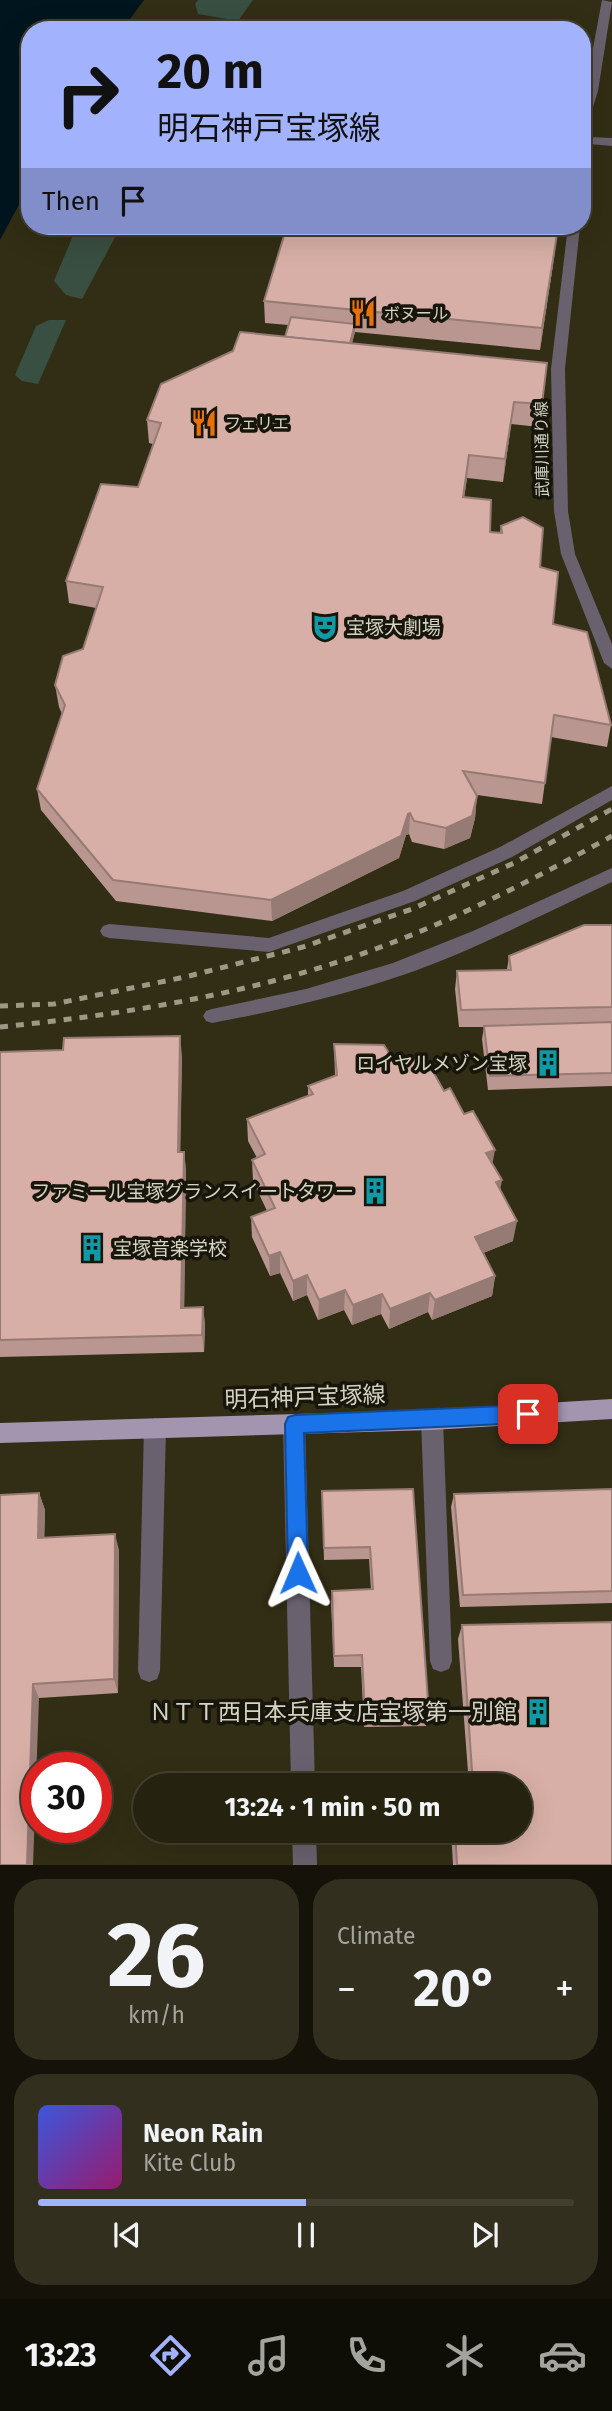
<!DOCTYPE html>
<html lang="en">
<head>
<meta charset="utf-8">
<style>
  body { margin:0; font-family:"Fira Sans","Noto Sans JP",sans-serif; background:#322f1e; color:#f1f3f6; height:100vh; display:flex; flex-direction:column; font-size:26px; white-space:nowrap }
  * { box-sizing:border-box; margin:0 }
  p { font-size:23px; color:#a4a49f }
  .icon { flex:none; width:38px; height:38px; fill:none; stroke:currentColor; stroke-width:2; stroke-linecap:round; stroke-linejoin:round }
  .map { position:relative; height:1865px; overflow:hidden }
  .sheet { display:flex; flex-direction:column; gap:14px; padding:14px; background:#151309; flex:1 }
  .sheet>* { flex:none }
  .banner { position:absolute; left:21px; top:21px; width:570px; height:214px; border-radius:28px; box-shadow:0 7px 28px #0002,0 0 0 2px #423f30; background:#a2b2fd; color:#111; overflow:hidden }
  .speed { position:absolute; left:21px; top:1752px; display:flex; gap:14px; font-size:35px; font-weight:700; text-align:center }
  .speed>* { display:grid; place-content:center; width:91px; height:91px; border-radius:50%; background:#262210; box-shadow:0 7px 28px #0002,0 0 0 2px #423f30; line-height:1 }
  .speed .limit { border:10px solid #d22; background:#fff; color:#111 }
  .pin { position:absolute; display:grid; place-items:center; width:60px; height:60px; color:#fff; margin:-30px; border-radius:14px; box-shadow:0 4px 10px #0006 }
  .me { position:absolute; width:77px; margin:-38px; rotate:359deg; stroke-linejoin:round; filter:drop-shadow(0 0 5px #0008) }
  .turn { display:flex; align-items:center; gap:24px; height:147px; padding:0 21px; font-size:32px }
  .turn .icon { width:91px; height:91px; stroke-width:2.5 }
  .turn b { display:block; font-size:49px; line-height:60px }
  .then { display:flex; align-items:center; height:66px; padding:0 21px; background:#0003; gap:14px; font-size:26px }
  .big { font-size:52px; font-weight:700; line-height:1.1 }
  .sheet .widget { flex:1; display:flex; flex-direction:column; justify-content:center; gap:10px; min-width:0; padding:0 24px; border-radius:28px; background:#322f1e }
  .sheet .dial { align-items:center; gap:0 }
  .dial b { font-size:91px; line-height:1 }
  .song { display:flex; align-items:center; gap:21px }
  .cover { width:84px; height:84px; border-radius:10px; background:linear-gradient(135deg,hsl(230 70% 55%),hsl(320 70% 35%)) }
  .played { height:7px; border-radius:4px; background:linear-gradient(90deg,#a2b2fd 50%,#423f30 50%) }
  .keys { display:flex; justify-content:space-around; direction:ltr }
  .heat { display:flex; justify-content:space-between; align-items:center; font-size:38px; direction:ltr }
  .sheet .tiles { flex:1; display:grid; gap:14px; grid-template-columns:1fr 1fr }
  .widget:last-child { grid-column:span 2 }
  .trip { position:absolute; left:133px; top:1773px; width:399px; height:70px; border-radius:35px; background:#262210; box-shadow:0 7px 28px #0002,0 0 0 2px #423f30; font-weight:700; line-height:70px; text-align:center }
  .menu { display:flex; height:112px; justify-content:space-around; align-items:center; background:#0f0e06; color:#a4a49f }
  .menu .icon { width:49px; height:49px }
  .menu .on { color:#a2b2fd }
  .menu b { font-size:32px; color:#f1f3f6 }
  .map>svg:first-child { display:block }
</style>
</head>
<body>
<div class="map">
<svg width="612" height="1865" viewBox="0 0 612 1865">
  <rect width="100%" height="100%" fill="#322e15"/>
  <g fill="#384f41">
    <path d="M198,0H253L238,21L198,14L195,4Z"/>
    <path d="M77,226H121L82,299L66,295L54,281Z"/>
    <path d="M49,320H66L38,384L22,381L15,375L36,326Z"/>
  </g>
  <path fill="#00151e" d="M0,0H144L122,30H30V184L0,240Z"/>
  <g fill="none" stroke-linecap="round" stroke-linejoin="round">
    <g fill="#69616e" fill-rule="evenodd">
      <path d="M612,786V800L512,857L415,901L269,952L109,938L103,936L100,931L103,926L109,924L269,938L403,891L500,847Z"/>
      <path d="M612,868V882C543,914 475,950 403,975C341,996 276,1011 212,1023L206,1021L203,1016L206,1011L212,1009L306,989L393,963L473,931Z"/>
    </g>
    <g fill="#69616e" fill-rule="evenodd">
      <path d="M602,0L612,2L598,91L591,113L590,137L612,138V146L589,144V153L583,157V102Z"/>
      <path d="M568,226H580L565,369L568,511L575,554L612,644V669L604,663L561,554L554,511L551,369Z"/>
      <path d="M432,1410L439,1413L443,1420L452,1661L449,1669L441,1672L433,1669L430,1661L421,1420L425,1413Z"/>
      <path d="M294,1414L301,1417L305,1424L315,1785H291L283,1424L287,1417Z"/>
      <path d="M155,1418L162,1421L166,1428L160,1671L157,1679L149,1682L141,1679L138,1671L144,1428L148,1421Z"/>
      <path d="M292,1830H316L317,1865H293Z"/>
    </g>
    <path fill="#a394af" fill-rule="evenodd" d="M612,1399V1419L432,1430L0,1443V1423L432,1410Z"/>
    <g stroke="#9c9987" stroke-width="5" stroke-dasharray="8 8" stroke-linecap="butt">
      <path d="M0,1006L54,1004L185,977L303,947L412,909L514,863L612,809"/>
      <path d="M0,1027C128,1014 257,993 378,948C459,918 536,878 612,836"/>
    </g>
  </g>
  <g fill="#b9968f">
    <path d="M555,251L540,350L355,332L352,343L547,363L539,427L511,424L503,482L467,478L464,497L490,532H500L501,526L540,567L553,624L611,725L607,747L551,737L542,804L477,795L475,818L470,838L444,849L412,842L409,834L406,835L399,858L272,921L116,901L41,810L37,789L62,714L59,707L55,685L83,649L96,608L69,603L66,581L138,487L153,444L149,443L147,420L233,351L285,337L288,325L265,323L264,301Z"/>
    <path d="M612,925V1086L488,1090L482,1039L484,1027H459L455,989L457,971L507,970L509,956Z"/>
    <path d="M334,1044L396,1064L444,1091L492,1163L513,1241L483,1253L495,1276L492,1296L432,1320L428,1312L389,1329L381,1314L352,1325L344,1310L318,1320L307,1295L293,1301L280,1273L270,1276L252,1237L251,1217L267,1211L253,1181L252,1160L257,1158L248,1141L247,1119L308,1096V1086L335,1076Z"/>
    <path d="M0,1052L182,1056L180,1152H184L186,1171L184,1308L203,1307L205,1325L204,1352L0,1357Z"/>
    <path d="M413,1489L429,1715L426,1726L364,1727L361,1667H334L331,1603L332,1591L371,1590L369,1559L324,1560L322,1491Z"/>
    <path d="M612,1489V1603L460,1607L451,1507L454,1494Z"/>
    <path d="M39,1493L45,1510L44,1538L119,1550L118,1693L39,1698L0,1865Z"/>
    <path d="M462,1625L612,1865H453L451,1830H520V1785H469L458,1639Z"/>
  </g>
  <g fill="#967a74">
    <path d="M558,228L555,251L540,350L542,328Z"/>
    <path d="M355,324V332L346,365V357Z"/>
    <path d="M514,402L511,424L503,482L505,459Z"/>
    <path d="M469,455L467,478L461,520L463,497Z"/>
    <path d="M477,796L475,818L470,838L444,849L446,828Z"/>
    <path d="M410,813L409,834L406,835L399,858L272,921L271,900Z"/>
    <path d="M180,1036L182,1056L180,1171L178,1152Z"/>
    <path d="M495,1150L491,1171L486,1153Z"/>
    <path d="M184,1152L186,1171L184,1326L181,1308Z"/>
    <path d="M502,1180L498,1201L496,1182Z"/>
    <path d="M517,1221L513,1241L471,1258L475,1237Z"/>
    <path d="M280,1252V1273L270,1276L269,1256Z"/>
    <path d="M307,1275V1295L293,1301V1281Z"/>
    <path d="M495,1276L492,1296L432,1320L435,1300Z"/>
    <path d="M345,1290L344,1310L318,1320L319,1300Z"/>
    <path d="M430,1293L428,1312L389,1329L390,1309Z"/>
    <path d="M382,1294L381,1314L352,1325L353,1305Z"/>
    <path d="M203,1307L205,1325L204,1352L202,1335Z"/>
    <path d="M39,1493L45,1510L44,1554L38,1538Z"/>
    <path d="M115,1534L119,1550L118,1693L114,1679Z"/>
    <path d="M33,1684L39,1698L33,1865H27Z"/>
  </g>
  <g fill="#d7afa6" stroke="#967a74" stroke-width="2">
    <path d="M287,226H532L558,228L542,328L264,301Z"/>
    <path d="M532,226H558V228Z"/>
    <path d="M291,317L355,324L350,343L285,337Z"/>
    <path d="M240,332L547,363L542,404L514,402L505,459L469,455L463,497L491,500L490,532L502,533L501,526L523,517L543,528L540,567L558,572L553,624L587,632L611,725L554,715L545,783L463,771L477,796L472,816L446,828L414,821L410,813L408,814L401,836L271,900L113,880L37,789L65,705L55,685L63,656L83,649L103,587L66,581L101,484L138,487L161,423L147,420L161,384L233,351Z"/>
    <path d="M584,925H612V1007L461,1010L457,971L511,970L509,956Z"/>
    <path d="M612,1022V1073L490,1076L484,1026Z"/>
    <path d="M180,1036L178,1152H184L181,1308L203,1307L202,1335L0,1340V1052L63,1050L64,1038Z"/>
    <path d="M334,1044L384,1045L396,1064L423,1054L444,1091L450,1088L464,1114L473,1111L495,1150L486,1153L502,1180L496,1182L517,1221L475,1237L495,1276L435,1300L430,1293L390,1309L382,1294L353,1305L345,1290L319,1300L307,1275L293,1281L280,1252L269,1256L251,1217L275,1208L252,1160L265,1154L247,1119L313,1094L308,1086L337,1075Z"/>
    <path d="M413,1489L429,1715L365,1717L362,1655L334,1656L332,1591L373,1589L370,1547L324,1548L322,1491Z"/>
    <path d="M612,1489V1591L463,1595L454,1494Z"/>
    <path d="M39,1493L38,1538L115,1534L114,1679L33,1684L27,1865H0V1495Z"/>
    <path d="M612,1622V1865H457L455,1830H520V1785H473L462,1625Z"/>
  </g>
  <path fill="#1a73e8" stroke="#114b97" stroke-width="2" d="M528,1405L535,1407L538,1414L535,1420L528,1423L304,1433L308,1573L305,1580L298,1583L291,1580L288,1573L285,1424L288,1417L295,1415Z"/>
  <defs>
    <symbol id="restaurant-bare" viewBox="-9 -9 18 18"><path d="M-5-6h1v4h1v-4h1v4h1v-4h1v5L-1.5 .5V6h-2V.5L-5-1ZM5-6V6H3V1.5H1.5Q1.5-4 5-6Z" fill="#e8710a" stroke="#18160b" stroke-width="2.5" paint-order="stroke"/></symbol>
    <symbol id="theatre-bare" viewBox="-9 -9 18 18"><path d="M-5-5.5Q0-4 5-5.5V0Q5 5 0 6Q-5 5-5 0ZM-3.3-2.5H-1v1.5H-3.3ZM1-2.5H3.3v1.5H1ZM-2.8 1Q0 5.5 2.8 1Z" fill="#0f9aa8" stroke="#18160b" stroke-width="2.5" paint-order="stroke"/></symbol>
    <symbol id="building-bare" viewBox="-9 -9 18 18"><path d="M-4-6H4V6H1V3H-1V6H-4ZM-2.5-4.3h1.7v1.8h-1.7ZM.8-4.3h1.7v1.8H.8ZM-2.5-1h1.7V.8h-1.7ZM.8-1h1.7V.8H.8Z" fill="#0f9aa8" stroke="#18160b" stroke-width="2.5" paint-order="stroke"/></symbol>
  </defs>
  <g fill-rule="evenodd">
    <use href="#restaurant-bare" x="344" y="294" width="38" height="38"/>
    <use href="#restaurant-bare" x="185" y="404" width="38" height="38"/>
    <use href="#theatre-bare" x="306" y="608" width="38" height="38"/>
    <use href="#building-bare" x="529" y="1044" width="38" height="38"/>
    <use href="#building-bare" x="356" y="1172" width="38" height="38"/>
    <use href="#building-bare" x="73" y="1229" width="38" height="38"/>
    <use href="#building-bare" x="519" y="1693" width="38" height="38"/>
  </g>
  <g text-anchor="middle" dominant-baseline="central" stroke-width="7" stroke-linejoin="round" paint-order="stroke">
    <g font-size="16" fill="#d5d3c4" stroke="#18160b" text-anchor="start">
      <text x="384" y="313">ボヌール</text>
      <text x="225" y="423">フェリエ</text>
    </g>
    <g font-size="16" fill="#d5d3c4" stroke="#18160b">
      <text transform="translate(542 449) rotate(-91)">武庫川通り線</text>
    </g>
    <g font-size="19" fill="#d5d3c4" stroke="#18160b" text-anchor="start">
      <text x="346" y="627">宝塚大劇場</text>
      <text x="527" y="1063" text-anchor="end">ロイヤルメゾン宝塚</text>
      <text x="354" y="1191" text-anchor="end">ファミール宝塚グランスイートタワー</text>
      <text x="113" y="1248">宝塚音楽学校</text>
    </g>
    <g font-size="23" fill="#d5d3c4" stroke="#18160b">
      <text transform="translate(305 1397) rotate(-2)">明石神戸宝塚線</text>
    </g>
    <g font-size="23" fill="#d5d3c4" stroke="#18160b" text-anchor="end">
      <text x="517" y="1712">ＮＴＴ西日本兵庫支店宝塚第一別館</text>
    </g>
  </g>
</svg>
<div class="speed"><div class="limit">30</div></div>
<div class="pin" style="left:528px;top:1414px;background:#d93025"><svg class="icon" aria-label="arrive" viewBox="0 0 24 24"><path d="M6 21V4h12l-3 4 3 4H6"/></svg></div>
<svg class="me" style="left:298px;top:1573px" viewBox="-20 -20 40 40"><path d="M0-17L14 15 0 8-14 15z" fill="#1a73e8" stroke="#fff" stroke-width="4"/></svg>
<div class="trip">13:24 · 1 min · 50 m</div>
<div class="banner">
<div class="turn"><svg class="icon" aria-label="right" viewBox="0 0 24 24"><path d="M7 20v-9h11M14 6l5 5-5 5"/></svg><div><b>20 m</b>明石神戸宝塚線</div></div>
<div class="then">Then<svg class="icon" aria-label="arrive" viewBox="0 0 24 24"><path d="M6 21V4h12l-3 4 3 4H6"/></svg></div>
</div>
</div>
<section class="sheet">
<div class="tiles">
<div class="widget dial"><b>26</b><p>km/h</p></div>
<div class="widget"><p>Climate</p>
<div class="heat"><a>−</a><b class="big">20°</b><a>+</a></div>
</div>
<div class="widget">
<div class="song"><i class="cover"></i><div><b>Neon Rain</b><p>Kite Club</p></div></div>
<div class="played"></div>
<div class="keys"><svg class="icon" aria-label="previous" viewBox="0 0 24 24"><path d="M18 5L8 12l10 7zM5 5v14"/></svg><svg class="icon" aria-label="pause" viewBox="0 0 24 24"><path d="M8 5v14M16 5v14"/></svg><svg class="icon" aria-label="next" viewBox="0 0 24 24"><path d="M6 5l10 7-10 7zM19 5v14"/></svg></div>
</div>
</div>
</section>
<nav class="menu">
<b>13:23</b>
<svg class="icon on" aria-label="directions" viewBox="0 0 24 24"><path d="M12 3l9 9-9 9-9-9zM9 14v-3h6M13 9l2 2-2 2"/></svg>
<svg class="icon" aria-label="music" viewBox="0 0 24 24"><path d="M9 18V5l10-2v13"/><circle cx="6" cy="18" r="3"/><circle cx="16" cy="16" r="3"/></svg>
<svg class="icon" aria-label="phone" viewBox="0 0 24 24"><path d="M5 4h4l2 5-3 2q2 4 5 5l2-3 5 2v4C11 20 4 13 5 4z"/></svg>
<svg class="icon" aria-label="climate" viewBox="0 0 24 24"><path d="M12 3v18M4 7l16 10M4 17L20 7"/></svg>
<svg class="icon" aria-label="car" viewBox="0 0 24 24"><path d="M5 17H2v-5l4-1 3-4h7l3 4 3 1v5h-3M9 17h6M6 11h13"/><circle cx="7" cy="17" r="2"/><circle cx="17" cy="17" r="2"/></svg>
</nav>
</body>
</html>
